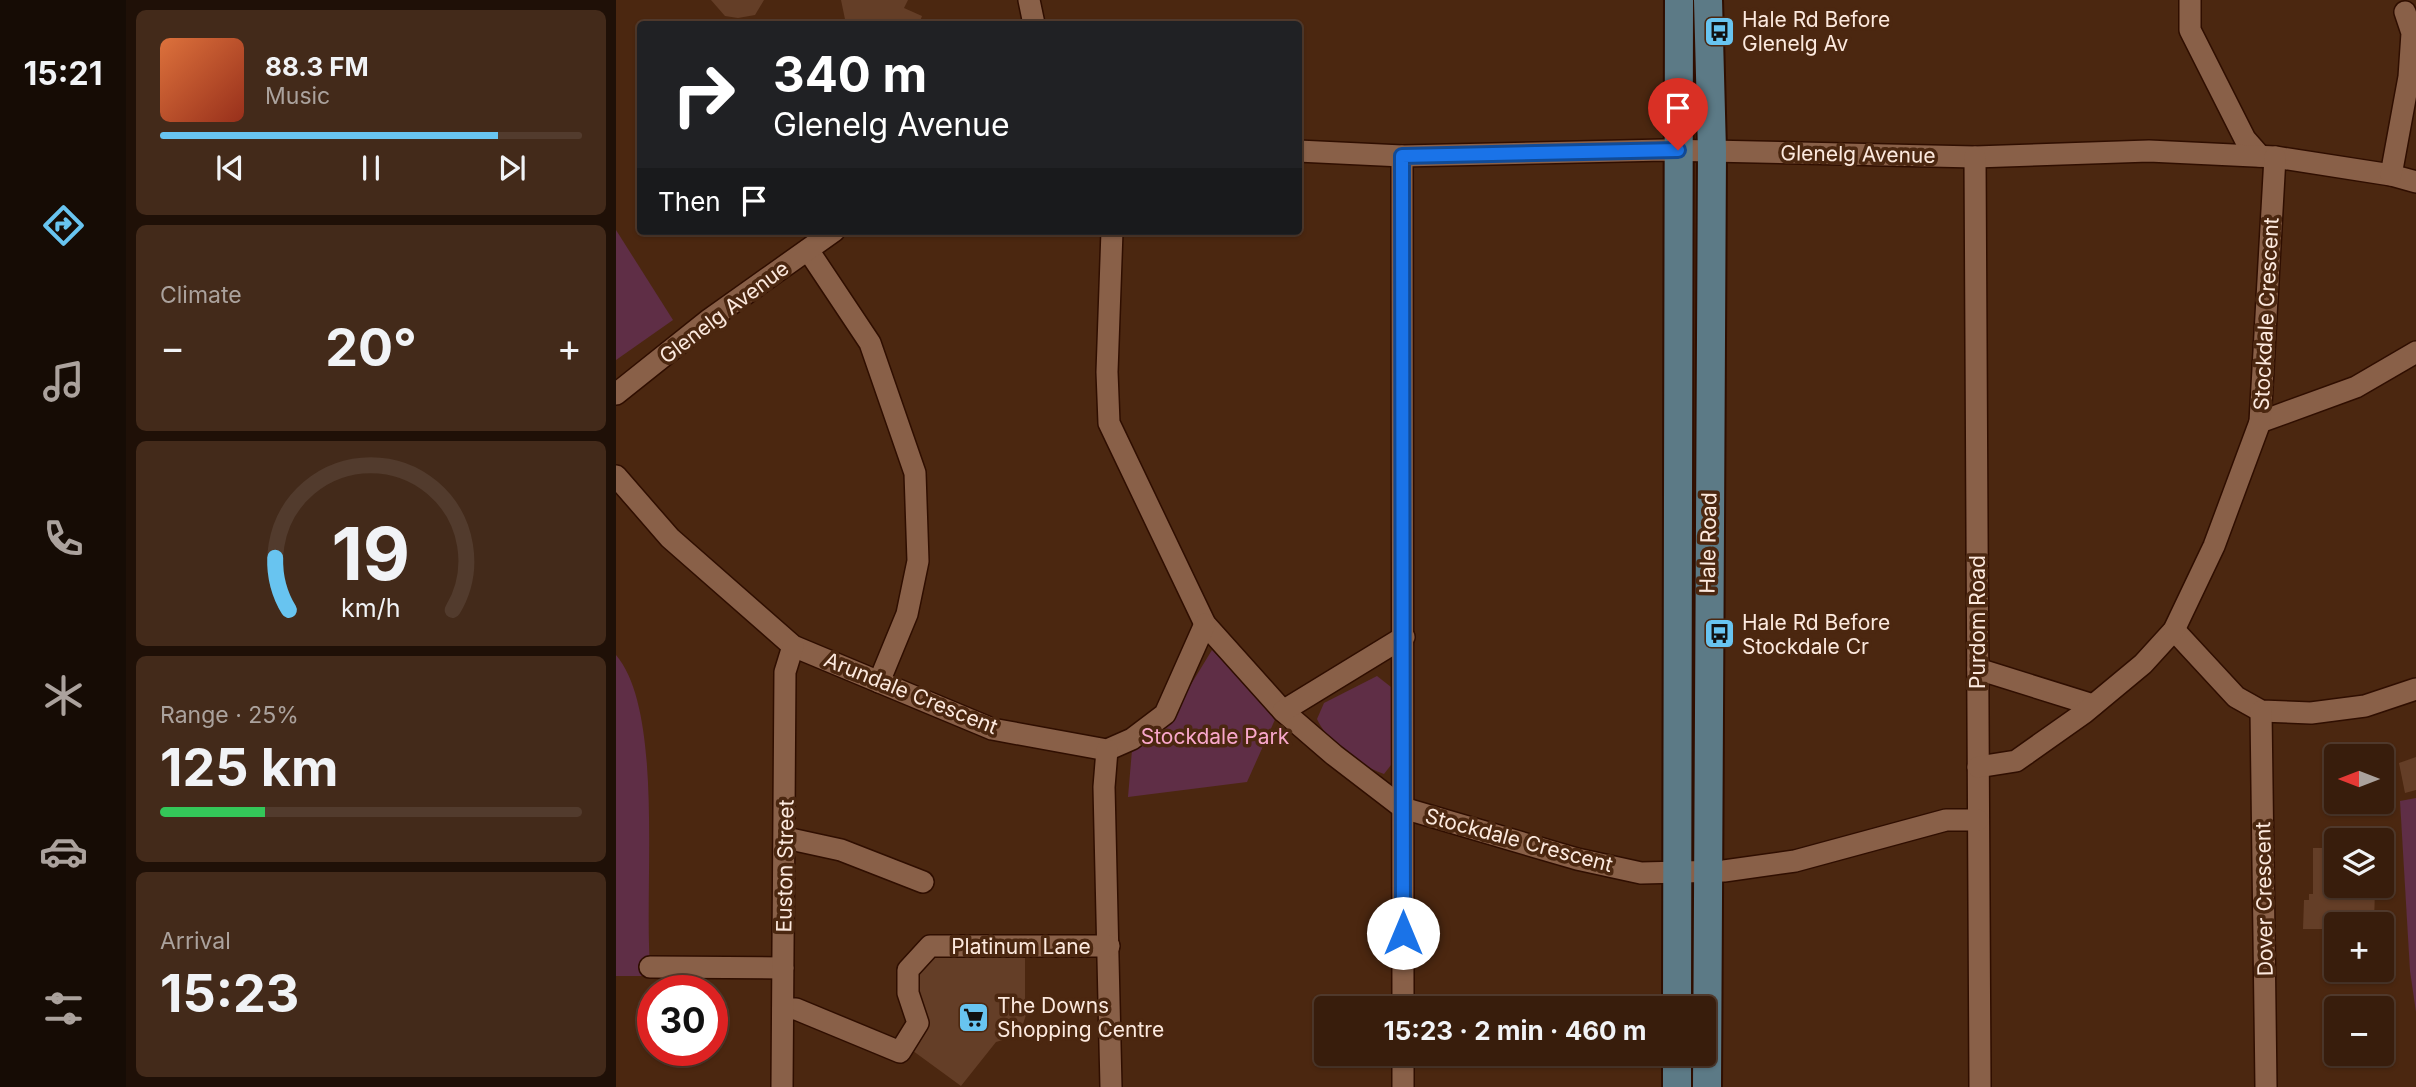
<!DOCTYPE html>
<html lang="en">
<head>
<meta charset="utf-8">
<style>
  body { margin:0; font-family:Inter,sans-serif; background:#432a1a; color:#f1f3f6; height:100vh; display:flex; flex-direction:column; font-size:26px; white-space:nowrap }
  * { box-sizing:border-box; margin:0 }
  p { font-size:23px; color:#aba29d }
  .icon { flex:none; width:38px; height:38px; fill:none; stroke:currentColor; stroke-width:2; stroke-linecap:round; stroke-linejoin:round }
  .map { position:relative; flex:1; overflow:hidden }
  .drawer { display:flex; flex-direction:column; gap:10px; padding:10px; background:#1f1007; width:490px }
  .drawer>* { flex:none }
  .top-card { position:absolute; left:21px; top:21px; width:665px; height:214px; border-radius:7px; box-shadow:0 2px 5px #0004,0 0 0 2px #523b2d; background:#202124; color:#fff; overflow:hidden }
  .needle { width:46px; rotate:270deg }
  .tools { position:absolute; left:1708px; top:744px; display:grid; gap:14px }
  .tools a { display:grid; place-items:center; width:70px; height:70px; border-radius:7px; background:#381d0c; box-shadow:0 2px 5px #0004,0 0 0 2px #523b2d; font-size:35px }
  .speed { position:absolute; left:21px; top:975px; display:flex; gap:14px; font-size:35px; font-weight:700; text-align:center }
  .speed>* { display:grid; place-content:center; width:91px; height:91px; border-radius:50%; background:#381d0c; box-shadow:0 2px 5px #0004,0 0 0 2px #523b2d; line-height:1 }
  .speed .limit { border:10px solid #d22; background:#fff; color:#111 }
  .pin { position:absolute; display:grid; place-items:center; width:60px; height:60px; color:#fff; margin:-72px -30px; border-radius:50% 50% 50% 0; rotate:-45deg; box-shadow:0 0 7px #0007 }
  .pin .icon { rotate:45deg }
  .me { position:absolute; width:77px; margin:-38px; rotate:0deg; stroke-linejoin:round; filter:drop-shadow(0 0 5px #0008) }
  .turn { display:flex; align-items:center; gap:24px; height:147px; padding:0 21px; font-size:32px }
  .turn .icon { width:91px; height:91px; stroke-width:2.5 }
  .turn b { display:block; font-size:49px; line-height:60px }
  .then { display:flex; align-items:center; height:66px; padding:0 21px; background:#0003; gap:14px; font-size:26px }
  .big { font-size:52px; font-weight:700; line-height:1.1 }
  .drawer .widget { flex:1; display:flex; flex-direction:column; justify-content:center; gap:10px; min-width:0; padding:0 24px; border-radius:10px; background:#432a1a }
  .drawer .dial { align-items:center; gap:0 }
  .dial svg { height:182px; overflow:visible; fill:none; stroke:#523b2d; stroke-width:7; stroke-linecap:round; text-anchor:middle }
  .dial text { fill:#f1f3f6; stroke:none }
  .song { display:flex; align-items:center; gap:21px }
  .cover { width:84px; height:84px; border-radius:10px; background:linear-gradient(135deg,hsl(20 70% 55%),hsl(10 70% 35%)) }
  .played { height:7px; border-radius:4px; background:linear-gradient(90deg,#68c4f0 80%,#523b2d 80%) }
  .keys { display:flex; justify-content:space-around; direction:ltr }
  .heat { display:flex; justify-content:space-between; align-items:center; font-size:38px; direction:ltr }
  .charge { height:10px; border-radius:5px; background:linear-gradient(90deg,#34c759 25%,#523b2d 0) }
  .trip { position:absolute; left:698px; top:996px; width:402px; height:70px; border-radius:7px; background:#381d0c; box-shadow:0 2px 5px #0004,0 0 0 2px #523b2d; font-weight:700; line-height:70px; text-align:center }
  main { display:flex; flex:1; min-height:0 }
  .dock { display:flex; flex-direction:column; width:126px; justify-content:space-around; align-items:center; background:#160c05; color:#aba29d }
  .dock .icon { width:49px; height:49px }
  .dock .on { color:#68c4f0 }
  .dock b { font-size:32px; color:#f1f3f6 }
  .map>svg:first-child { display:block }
</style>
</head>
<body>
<main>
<nav class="dock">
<b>15:21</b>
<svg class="icon on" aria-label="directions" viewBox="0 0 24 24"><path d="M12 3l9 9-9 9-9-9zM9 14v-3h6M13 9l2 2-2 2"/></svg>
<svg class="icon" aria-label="music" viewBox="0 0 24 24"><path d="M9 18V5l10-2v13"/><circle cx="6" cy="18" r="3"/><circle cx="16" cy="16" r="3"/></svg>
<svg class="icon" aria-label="phone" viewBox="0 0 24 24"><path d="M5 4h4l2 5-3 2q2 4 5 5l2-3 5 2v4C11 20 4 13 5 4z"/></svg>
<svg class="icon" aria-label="climate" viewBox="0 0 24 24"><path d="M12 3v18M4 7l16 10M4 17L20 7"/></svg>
<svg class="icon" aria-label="car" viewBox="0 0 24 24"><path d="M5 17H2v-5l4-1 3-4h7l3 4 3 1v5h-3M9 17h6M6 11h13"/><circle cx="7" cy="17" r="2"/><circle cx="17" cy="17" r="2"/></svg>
<svg class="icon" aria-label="filters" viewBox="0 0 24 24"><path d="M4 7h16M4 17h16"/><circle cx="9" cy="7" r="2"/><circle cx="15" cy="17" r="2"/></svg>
</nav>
<section class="drawer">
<div class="widget">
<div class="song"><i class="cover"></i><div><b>88.3 FM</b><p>Music</p></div></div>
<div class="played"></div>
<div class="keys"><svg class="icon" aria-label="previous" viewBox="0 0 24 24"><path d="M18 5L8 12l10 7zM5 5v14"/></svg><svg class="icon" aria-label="pause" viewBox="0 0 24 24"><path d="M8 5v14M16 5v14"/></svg><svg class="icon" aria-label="next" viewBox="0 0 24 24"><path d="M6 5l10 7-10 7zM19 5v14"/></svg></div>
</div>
<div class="widget"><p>Climate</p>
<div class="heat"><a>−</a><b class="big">20°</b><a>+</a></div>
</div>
<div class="widget dial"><svg viewBox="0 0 100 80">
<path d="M14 69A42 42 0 1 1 86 69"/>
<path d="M14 69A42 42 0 0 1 8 46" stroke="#68c4f0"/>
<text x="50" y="56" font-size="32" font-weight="700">19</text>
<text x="50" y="72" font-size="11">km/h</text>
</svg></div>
<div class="widget"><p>Range · 25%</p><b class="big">125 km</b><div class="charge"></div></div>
<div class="widget"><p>Arrival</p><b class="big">15:23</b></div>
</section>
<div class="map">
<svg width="1800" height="1087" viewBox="0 0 1800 1087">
  <rect width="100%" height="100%" fill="#4b2710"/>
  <g fill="#5f2e46">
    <path d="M0,230L57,320L0,360Z"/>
    <path d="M596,650L661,715L631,782L512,797L516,750L555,717Z"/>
    <path d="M0,655C50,714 26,896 35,976H0Z"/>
    <path d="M761,676L775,687V765L768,774C744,766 711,742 701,719L708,703Z"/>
    <path d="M1800,798V1012L1794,971L1784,801Z"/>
  </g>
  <g fill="#643e27">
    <path d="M95,0H148L139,15L122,18L109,16Z"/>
    <path d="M225,0H292L288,8L306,16L303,24H230Z"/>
    <path d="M22,93H24V139H21Z"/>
    <path d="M1800,757V790L1789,793L1783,763Z"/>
    <path d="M1697,848H1720V886L1759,889L1758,924H1720V929H1687L1688,900H1693V894H1697Z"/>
    <path d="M315,949L409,953V1006H413L405,1030L397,1037L380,1042L345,1086L293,1048L295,972Z"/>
  </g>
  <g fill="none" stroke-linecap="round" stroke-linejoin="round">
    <defs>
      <g id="minor">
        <path d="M413,0L418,24"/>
        <path d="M1574,0V30L1629,139L1644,156"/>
        <path d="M682,151L786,156L1048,150L1359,157L1533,151L1659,157L1775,175L1800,182"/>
        <path d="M786,156L787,1008"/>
        <path d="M1359,157L1364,1087"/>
        <path d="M1775,175L1793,77L1796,33L1789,12"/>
        <path d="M496,231L491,372L493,423L589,624L667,711L718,755L787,808L961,859L1025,873L1108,871L1179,861L1330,820H1362"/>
        <path d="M192,250L254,343L299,473L302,561L291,614L263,682"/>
        <path d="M0,394L94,319L218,231"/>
        <path d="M1644,422L1740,387L1800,352"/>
        <path d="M0,476L54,538L177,646L376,729L491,750L516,739L549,714L589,624"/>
        <path d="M1558,630L1620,697L1645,711L1695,713L1749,706L1800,689"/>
        <path d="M1362,669L1477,705"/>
        <path d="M667,711L788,637"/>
        <path d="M1645,711L1650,1087"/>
        <path d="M491,750L488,787L495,1087"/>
        <path d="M1362,767L1400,761L1468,713L1527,664L1558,630L1598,546L1644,422L1659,157"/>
        <path d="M170,838L225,850L307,882"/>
        <path d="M34,967L167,968"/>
        <path d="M167,1009H180L284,1052L302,1023L292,993V970L314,946H493"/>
        <path d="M787,1054V1087"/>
        <path d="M166,1087L169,672L177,646"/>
      </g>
      <g id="major">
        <path d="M1061,1008L1063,0"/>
        <path d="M1061,1054V1087"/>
        <path d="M1091,1087L1096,151L1092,0"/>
      </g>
    </defs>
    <use href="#minor" stroke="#2f0e00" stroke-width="24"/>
    <use href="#major" stroke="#2f0e00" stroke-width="32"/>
    <use href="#minor" stroke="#896048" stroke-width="21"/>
    <use href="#major" stroke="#5c7a86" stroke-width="28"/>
  </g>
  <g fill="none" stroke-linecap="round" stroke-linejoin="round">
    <defs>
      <path id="route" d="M787,933L786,156L1062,150"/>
    </defs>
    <use href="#route" stroke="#114b97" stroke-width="18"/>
    <use href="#route" stroke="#1a73e8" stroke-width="12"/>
  </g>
  <defs>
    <symbol id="bus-square" viewBox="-11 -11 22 22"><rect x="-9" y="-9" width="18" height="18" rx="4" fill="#68c4f0" stroke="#4b2710"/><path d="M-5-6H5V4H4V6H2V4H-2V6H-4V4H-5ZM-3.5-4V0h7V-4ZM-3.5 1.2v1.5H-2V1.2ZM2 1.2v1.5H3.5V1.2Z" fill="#111"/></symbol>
    <symbol id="supermarket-square" viewBox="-11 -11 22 22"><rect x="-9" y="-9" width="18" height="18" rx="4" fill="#68c4f0" stroke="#4b2710"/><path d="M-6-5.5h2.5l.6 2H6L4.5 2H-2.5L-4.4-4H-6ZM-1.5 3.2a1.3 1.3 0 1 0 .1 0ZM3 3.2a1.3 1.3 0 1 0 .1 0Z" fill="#111"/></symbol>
  </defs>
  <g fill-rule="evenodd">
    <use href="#bus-square" x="1086" y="14" width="35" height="35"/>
    <use href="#bus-square" x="1086" y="616" width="35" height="35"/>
    <use href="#supermarket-square" x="340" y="1000" width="35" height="35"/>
  </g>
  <g text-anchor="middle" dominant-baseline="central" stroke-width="7" stroke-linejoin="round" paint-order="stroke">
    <g font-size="21" fill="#fce9de" stroke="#4b2710" text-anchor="start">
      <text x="1126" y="19">Hale Rd Before<tspan x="1126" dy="24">Glenelg Av</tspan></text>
      <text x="1126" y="622">Hale Rd Before<tspan x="1126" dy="24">Stockdale Cr</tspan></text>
      <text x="381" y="1005">The Downs<tspan x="381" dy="24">Shopping Centre</tspan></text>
    </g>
    <g font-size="21" fill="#fce9de" stroke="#4b2710">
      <text transform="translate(1242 154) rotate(1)">Glenelg Avenue</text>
      <text transform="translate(108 312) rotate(-37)">Glenelg Avenue</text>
      <text transform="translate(1650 314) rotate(-87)">Stockdale Crescent</text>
      <text transform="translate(1092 543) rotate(-89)">Hale Road</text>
      <text transform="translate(1361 622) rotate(-90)">Purdom Road</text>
      <text transform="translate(295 693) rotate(22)">Arundale Crescent</text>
      <text transform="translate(903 840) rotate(15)">Stockdale Crescent</text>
      <text transform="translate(169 866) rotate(-89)">Euston Street</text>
      <text transform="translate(1648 899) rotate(-91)">Dover Crescent</text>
      <text x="405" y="946">Platinum Lane</text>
    </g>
    <g font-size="21" fill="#f8a7cb" stroke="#4b2710">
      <text x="599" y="736">Stockdale Park</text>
    </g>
  </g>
</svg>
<div class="tools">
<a><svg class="needle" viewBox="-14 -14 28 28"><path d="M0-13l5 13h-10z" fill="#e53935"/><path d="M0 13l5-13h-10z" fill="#aba29d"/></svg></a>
<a><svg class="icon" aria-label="layers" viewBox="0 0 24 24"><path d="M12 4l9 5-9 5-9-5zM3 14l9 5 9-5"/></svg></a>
<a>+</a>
<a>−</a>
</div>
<div class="speed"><div class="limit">30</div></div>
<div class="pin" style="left:1062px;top:150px;background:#d93025"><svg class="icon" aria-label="arrive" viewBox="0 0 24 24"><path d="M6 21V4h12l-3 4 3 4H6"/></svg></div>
<svg class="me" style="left:787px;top:933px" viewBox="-20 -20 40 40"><circle r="19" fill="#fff"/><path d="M0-13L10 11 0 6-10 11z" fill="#1a73e8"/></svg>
<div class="trip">15:23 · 2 min · 460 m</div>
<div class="top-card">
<div class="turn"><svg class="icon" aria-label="right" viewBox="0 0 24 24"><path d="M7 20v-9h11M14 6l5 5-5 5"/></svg><div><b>340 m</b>Glenelg Avenue</div></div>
<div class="then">Then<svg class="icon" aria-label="arrive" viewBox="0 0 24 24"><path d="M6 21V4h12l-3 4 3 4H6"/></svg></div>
</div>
</div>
</main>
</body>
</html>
